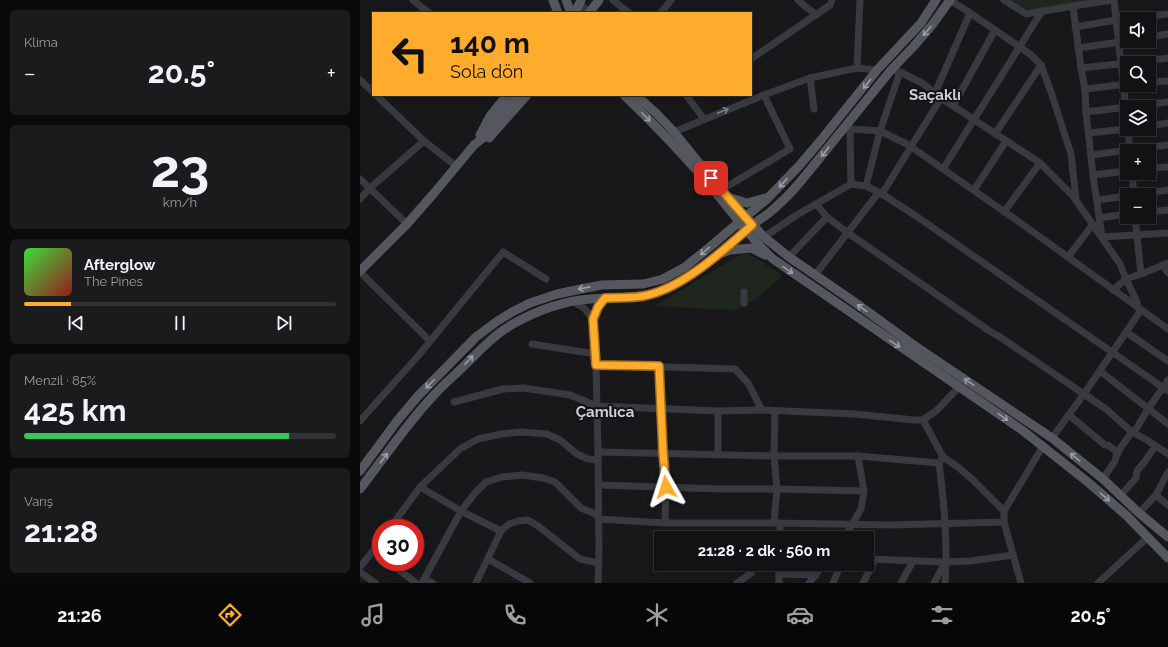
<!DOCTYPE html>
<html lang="tr">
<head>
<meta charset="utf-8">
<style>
  body { margin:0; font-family:Raleway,sans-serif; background:#1b1b1d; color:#f1f3f6; height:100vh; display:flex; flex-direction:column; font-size:15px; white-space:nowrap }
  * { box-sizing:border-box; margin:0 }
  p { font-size:13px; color:#9c9ea0 }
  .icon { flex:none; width:22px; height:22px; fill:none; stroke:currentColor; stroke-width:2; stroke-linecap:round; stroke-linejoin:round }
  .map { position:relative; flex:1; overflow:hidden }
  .sheet { display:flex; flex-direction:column; gap:10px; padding:10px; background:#0a0a0b; width:360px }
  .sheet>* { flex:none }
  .top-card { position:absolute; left:12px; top:12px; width:380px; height:84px; border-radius:0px; box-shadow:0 2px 6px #0003,0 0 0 1px #313234; background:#ffac2c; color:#111; overflow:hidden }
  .tools { position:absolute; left:760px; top:12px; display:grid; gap:8px }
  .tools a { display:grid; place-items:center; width:36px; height:36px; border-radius:0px; background:#121214; box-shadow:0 2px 6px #0003,0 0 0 1px #313234; font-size:20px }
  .speed { position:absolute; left:12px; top:519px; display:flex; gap:8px; font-size:20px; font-weight:700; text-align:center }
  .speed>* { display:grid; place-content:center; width:52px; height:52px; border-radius:50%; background:#121214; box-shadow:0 2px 6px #0003,0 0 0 1px #313234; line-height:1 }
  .speed .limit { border:6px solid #d22; background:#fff; color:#111 }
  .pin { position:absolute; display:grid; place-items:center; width:34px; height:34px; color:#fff; margin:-17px; border-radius:8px; box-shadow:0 2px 6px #0006 }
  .me { position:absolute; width:44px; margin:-22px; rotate:354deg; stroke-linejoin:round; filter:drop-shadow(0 0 3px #0008) }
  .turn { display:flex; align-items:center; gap:14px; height:84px; padding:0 12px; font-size:18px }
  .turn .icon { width:52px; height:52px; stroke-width:2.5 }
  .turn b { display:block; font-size:28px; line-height:34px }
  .big { font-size:30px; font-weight:700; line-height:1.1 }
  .sheet .widget { flex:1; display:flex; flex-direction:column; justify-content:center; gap:6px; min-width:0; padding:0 14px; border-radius:6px; background:#1b1b1d }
  .sheet .dial { align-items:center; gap:0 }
  .dial b { font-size:52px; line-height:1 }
  .song { display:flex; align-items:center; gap:12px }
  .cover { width:48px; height:48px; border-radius:6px; background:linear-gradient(135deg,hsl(120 70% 55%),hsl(0 70% 35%)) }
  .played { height:4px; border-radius:2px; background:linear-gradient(90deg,#ffac2c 15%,#313234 15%) }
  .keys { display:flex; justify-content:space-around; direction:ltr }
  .heat { display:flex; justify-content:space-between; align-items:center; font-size:22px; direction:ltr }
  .charge { height:6px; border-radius:3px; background:linear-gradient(90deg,#34c759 85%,#313234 0) }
  .trip { position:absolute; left:294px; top:531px; width:220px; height:40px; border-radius:0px; background:#121214; box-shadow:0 2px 6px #0003,0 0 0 1px #313234; font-weight:700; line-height:40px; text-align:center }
  .tab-bar { display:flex; height:64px; justify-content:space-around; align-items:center; background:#070708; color:#9c9ea0 }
  .tab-bar .icon { width:28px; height:28px }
  .tab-bar .current { color:#ffac2c }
  .tab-bar b { font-size:18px; color:#f1f3f6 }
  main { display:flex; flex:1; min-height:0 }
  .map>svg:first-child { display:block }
</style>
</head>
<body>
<main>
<section class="sheet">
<div class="widget"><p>Klima</p>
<div class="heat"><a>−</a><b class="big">20.5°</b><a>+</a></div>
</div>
<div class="widget dial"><b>23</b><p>km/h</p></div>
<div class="widget">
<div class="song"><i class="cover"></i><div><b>Afterglow</b><p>The Pines</p></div></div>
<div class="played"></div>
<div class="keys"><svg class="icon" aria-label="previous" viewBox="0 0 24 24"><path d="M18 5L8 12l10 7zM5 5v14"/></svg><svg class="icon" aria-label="pause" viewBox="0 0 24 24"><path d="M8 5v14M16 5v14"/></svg><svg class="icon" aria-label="next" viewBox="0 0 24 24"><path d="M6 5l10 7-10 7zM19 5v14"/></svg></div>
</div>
<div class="widget"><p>Menzil · 85%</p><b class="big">425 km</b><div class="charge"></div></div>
<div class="widget"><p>Varış</p><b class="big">21:28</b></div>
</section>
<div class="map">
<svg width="808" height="583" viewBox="0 0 808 583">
  <rect width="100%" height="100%" fill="#18181b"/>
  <g fill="#1e261e">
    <path d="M649,0H732L665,11Z"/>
    <path d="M381,254H389L419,273L421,277L397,298L377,310L295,306Z"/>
  </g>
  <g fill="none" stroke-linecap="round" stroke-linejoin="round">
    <path stroke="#35363b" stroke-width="9" stroke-dasharray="9 4.5" stroke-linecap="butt" d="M222,13L230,2"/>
    <g stroke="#393a40" stroke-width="7">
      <path d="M53,0L69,13"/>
      <path d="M253,0L269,13"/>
      <path d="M438,0C441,4 452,11 456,15"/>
      <path d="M590,0L610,13L670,54L681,65L691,92L711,154L716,199"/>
      <path d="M644,0L666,14L713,6L721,68L725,89L726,112L733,175L742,237L808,233"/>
      <path d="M754,0L767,119"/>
      <path d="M713,6L752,0"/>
      <path d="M301,13L311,0"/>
      <path d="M715,27L756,20L808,14"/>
      <path d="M789,37L808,34"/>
      <path d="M718,48L767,41"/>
      <path d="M391,59L470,5L472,0"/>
      <path d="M769,63L808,58"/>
      <path d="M497,68L500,0"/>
      <path d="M721,68L767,63"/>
      <path d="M531,70L540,72L562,83L581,98L680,163L713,196L760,264L766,279L777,302V307"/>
      <path d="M450,78L454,109"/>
      <path d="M0,80L13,92"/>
      <path d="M789,82L808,81"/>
      <path d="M725,89L767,84"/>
      <path d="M575,93L610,13"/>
      <path d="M16,95L64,141L96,166"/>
      <path d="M326,95L344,119"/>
      <path d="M593,106L635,30"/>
      <path d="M726,112L808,102"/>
      <path d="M789,126L808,123"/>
      <path d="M490,129L491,184"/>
      <path d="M768,129L770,151"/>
      <path d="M483,130L490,129L520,131L547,144L662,224L808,329"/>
      <path d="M729,133L767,129"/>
      <path d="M635,134L681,65"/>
      <path d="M311,135L314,132L404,95L450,78L497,68L517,70"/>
      <path d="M731,155L808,145"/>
      <path d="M789,168L808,167"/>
      <path d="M583,169L682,11"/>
      <path d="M772,173L774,195"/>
      <path d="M733,175L767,171"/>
      <path d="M0,179L47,224"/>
      <path d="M506,186L520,131L540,72"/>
      <path d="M361,190L430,149L404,95"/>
      <path d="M614,190L646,141"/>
      <path d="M522,194L581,98"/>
      <path d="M771,195L808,190"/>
      <path d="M0,199L10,188L64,141"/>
      <path d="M737,200L767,196"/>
      <path d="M456,204L467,217L488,233L628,330L640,337L746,409L772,432L787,440L808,454"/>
      <path d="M644,212L680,163"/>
      <path d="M789,212L808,210"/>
      <path d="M775,217L781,274"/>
      <path d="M739,218L767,214"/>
      <path d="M404,237L435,216L491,184L506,186L522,194L556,216L808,391"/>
      <path d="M429,257L467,217"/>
      <path d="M708,257L733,224"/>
      <path d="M803,265L808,273"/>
      <path d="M3,275L70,341"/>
      <path d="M455,275L519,192"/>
      <path d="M753,290L766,279L781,274L808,263"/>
      <path d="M214,302L224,308L233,319"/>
      <path d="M384,303V292"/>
      <path d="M766,332L808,361"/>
      <path d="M172,344L236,354"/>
      <path d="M236,365L375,369L388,383L402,410"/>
      <path d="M299,366L303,452L306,487L305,523"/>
      <path d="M740,371L808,424"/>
      <path d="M94,402L143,389L164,388L210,395L237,406L358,411L402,410L495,414L554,420H563L576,411L599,387"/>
      <path d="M358,411V454"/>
      <path d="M709,415L745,445H748L758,453"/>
      <path d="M563,420L583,457L598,467L612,479L644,511V522L661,583"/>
      <path d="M0,421L58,356L143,252L186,279"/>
      <path d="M692,438L724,394L781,310"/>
      <path d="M238,452L414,456H498L579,463"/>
      <path d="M581,460L579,463C584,503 588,543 585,583"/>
      <path d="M743,479L755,461L756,457L761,447L772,432L776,429L788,409L808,380"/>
      <path d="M238,485L360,489H417L504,491"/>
      <path d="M60,487L101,511L141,531"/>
      <path d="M761,495L776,478L777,471L785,461L795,447"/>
      <path d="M796,495L808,505"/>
      <path d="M644,511L683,446"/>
      <path d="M779,513L796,495L808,472"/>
      <path d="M238,519L305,523H414L531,525L644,522"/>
      <path d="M414,523L417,489L414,456L415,411"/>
      <path d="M30,528L60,487L100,449L118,439L141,434L161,432L187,434L200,440L217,454L228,459L238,460"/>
      <path d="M420,538V523"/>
      <path d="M484,538L501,509L504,491L498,456"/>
      <path d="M14,551L21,556"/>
      <path d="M128,559L170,583"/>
      <path d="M507,559L585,562L611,561L653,555"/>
      <path d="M29,562L56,583"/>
      <path d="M0,567L21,541"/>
      <path d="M0,572L15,583"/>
      <path d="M419,574L456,575"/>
      <path d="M64,579L73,583"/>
      <path d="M62,583L101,511L115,493L126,482L142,477L162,475L183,478L195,482L221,508L238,515"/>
      <path d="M116,583L141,531L149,524L158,521L168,520L178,526L220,559L238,563"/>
      <path d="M238,583L239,552L238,452L236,365L233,319L238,307L245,298"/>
      <path d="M377,583L391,573"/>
      <path d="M419,583V564"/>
      <path d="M449,583L464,564"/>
      <path d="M473,583L481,564"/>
      <path d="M503,583L515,560"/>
      <path d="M541,583L553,561"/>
      <path d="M574,583L585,562"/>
      <path d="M738,583L788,537"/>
    </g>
    <g stroke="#55575f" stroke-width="9">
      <path d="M193,0L198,13"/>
      <path d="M206,0L211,13"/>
      <path d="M215,13L221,0"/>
      <path d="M229,13L239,0"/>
      <path d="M264,95C294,124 323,154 350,186C371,210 389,237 413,259L662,430L729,483L767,516L808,558"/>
      <path d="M276,95L297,114L314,132L361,190L404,237L429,257L493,301L555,346L692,438L743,479L779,513L808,537"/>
      <path d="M120,135L130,116L147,95"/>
      <path d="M129,138L167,95"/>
      <path d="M367,197L387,203L405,198"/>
      <path d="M362,253L370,250L391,248L405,255"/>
      <path d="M0,271L47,224L75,192L114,145L123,138L157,95"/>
      <path d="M0,471L37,421L58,396L116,337L136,322L152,312L170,303L197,294L226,288L242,285L283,284L303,279L325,267L351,246L385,217L406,200L439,166L461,140L517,70L561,23L576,0"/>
      <path d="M0,489C25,457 47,423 75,394C84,384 95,375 105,365C120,350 135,334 153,324C176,311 204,301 230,299C249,297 269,299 287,295C326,287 362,250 392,225C397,221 404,217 409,213C421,203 431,193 441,181L531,70L554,46L572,25L590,0"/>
    </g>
  </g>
  <defs><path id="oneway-shaft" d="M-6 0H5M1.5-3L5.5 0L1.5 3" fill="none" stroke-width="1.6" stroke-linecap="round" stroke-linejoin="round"/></defs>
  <g stroke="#989ea9">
    <use href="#oneway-shaft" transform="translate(567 31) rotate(130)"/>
    <use href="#oneway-shaft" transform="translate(507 84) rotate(129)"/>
    <use href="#oneway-shaft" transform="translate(286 117) rotate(45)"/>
    <use href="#oneway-shaft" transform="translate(465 152) rotate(129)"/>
    <use href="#oneway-shaft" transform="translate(423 183) rotate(133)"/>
    <use href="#oneway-shaft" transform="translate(345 251) rotate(141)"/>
    <use href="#oneway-shaft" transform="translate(428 270) rotate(35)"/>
    <use href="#oneway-shaft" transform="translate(224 288) rotate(169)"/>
    <use href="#oneway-shaft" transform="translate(502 308) rotate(-144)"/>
    <use href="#oneway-shaft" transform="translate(535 344) rotate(34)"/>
    <use href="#oneway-shaft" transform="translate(109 360) rotate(-45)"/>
    <use href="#oneway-shaft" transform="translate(609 382) rotate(-146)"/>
    <use href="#oneway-shaft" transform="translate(70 384) rotate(135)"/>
    <use href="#oneway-shaft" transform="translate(643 417) rotate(35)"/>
    <use href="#oneway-shaft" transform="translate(715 457) rotate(-141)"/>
    <use href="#oneway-shaft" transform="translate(24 458) rotate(-53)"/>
    <use href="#oneway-shaft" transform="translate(745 497) rotate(41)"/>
  </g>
  <use stroke="#777b84" href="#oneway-shaft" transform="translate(363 111) rotate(-22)"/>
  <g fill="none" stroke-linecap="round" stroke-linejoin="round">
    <defs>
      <path id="route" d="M306,487L303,452L299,366L236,365L233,319L238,307L245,298C259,297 274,299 288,295C325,286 364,250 392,225L351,178"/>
    </defs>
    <use href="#route" stroke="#a6701d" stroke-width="10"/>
    <use href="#route" stroke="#ffac2c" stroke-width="7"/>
  </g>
  <g text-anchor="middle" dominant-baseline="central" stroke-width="4" stroke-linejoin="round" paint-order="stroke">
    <g font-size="15" font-weight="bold" fill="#cbcfd7" stroke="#131316">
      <text x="575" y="95">Saçaklı</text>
      <text x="245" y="412">Çamlıca</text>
    </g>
  </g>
</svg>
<div class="tools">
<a><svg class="icon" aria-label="sound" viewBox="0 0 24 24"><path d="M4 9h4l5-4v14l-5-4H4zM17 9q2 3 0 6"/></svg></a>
<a><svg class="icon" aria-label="search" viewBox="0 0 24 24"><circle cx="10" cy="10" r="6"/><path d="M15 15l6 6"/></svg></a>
<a><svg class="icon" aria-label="layers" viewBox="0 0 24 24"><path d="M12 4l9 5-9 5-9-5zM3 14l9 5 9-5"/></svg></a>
<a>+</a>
<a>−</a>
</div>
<div class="speed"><div class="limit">30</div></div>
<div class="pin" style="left:351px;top:178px;background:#d93025"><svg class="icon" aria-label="arrive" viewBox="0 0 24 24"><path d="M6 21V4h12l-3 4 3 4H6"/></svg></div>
<svg class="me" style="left:306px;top:487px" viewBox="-20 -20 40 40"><path d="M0-17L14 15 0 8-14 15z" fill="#ffac2c" stroke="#fff" stroke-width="4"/></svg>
<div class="trip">21:28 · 2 dk · 560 m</div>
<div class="top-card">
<div class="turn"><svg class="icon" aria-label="left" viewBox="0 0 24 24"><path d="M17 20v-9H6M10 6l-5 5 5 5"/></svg><div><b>140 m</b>Sola dön</div></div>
</div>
</div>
</main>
<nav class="tab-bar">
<b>21:26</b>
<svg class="icon current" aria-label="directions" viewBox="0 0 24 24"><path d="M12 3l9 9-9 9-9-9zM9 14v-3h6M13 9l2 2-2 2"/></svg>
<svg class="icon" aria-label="music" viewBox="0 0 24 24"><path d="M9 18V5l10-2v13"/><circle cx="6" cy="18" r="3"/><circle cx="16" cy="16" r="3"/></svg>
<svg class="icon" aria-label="phone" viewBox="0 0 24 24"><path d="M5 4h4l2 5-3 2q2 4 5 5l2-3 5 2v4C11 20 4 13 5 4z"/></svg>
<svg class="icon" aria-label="climate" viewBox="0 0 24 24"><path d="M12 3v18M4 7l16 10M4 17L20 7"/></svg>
<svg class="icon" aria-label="car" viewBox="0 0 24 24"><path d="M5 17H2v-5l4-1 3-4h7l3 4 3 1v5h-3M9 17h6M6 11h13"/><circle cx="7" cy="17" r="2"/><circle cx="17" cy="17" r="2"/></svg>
<svg class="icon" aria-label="filters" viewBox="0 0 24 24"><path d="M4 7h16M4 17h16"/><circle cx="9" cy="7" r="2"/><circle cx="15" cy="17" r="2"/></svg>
<b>20.5°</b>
</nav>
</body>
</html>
